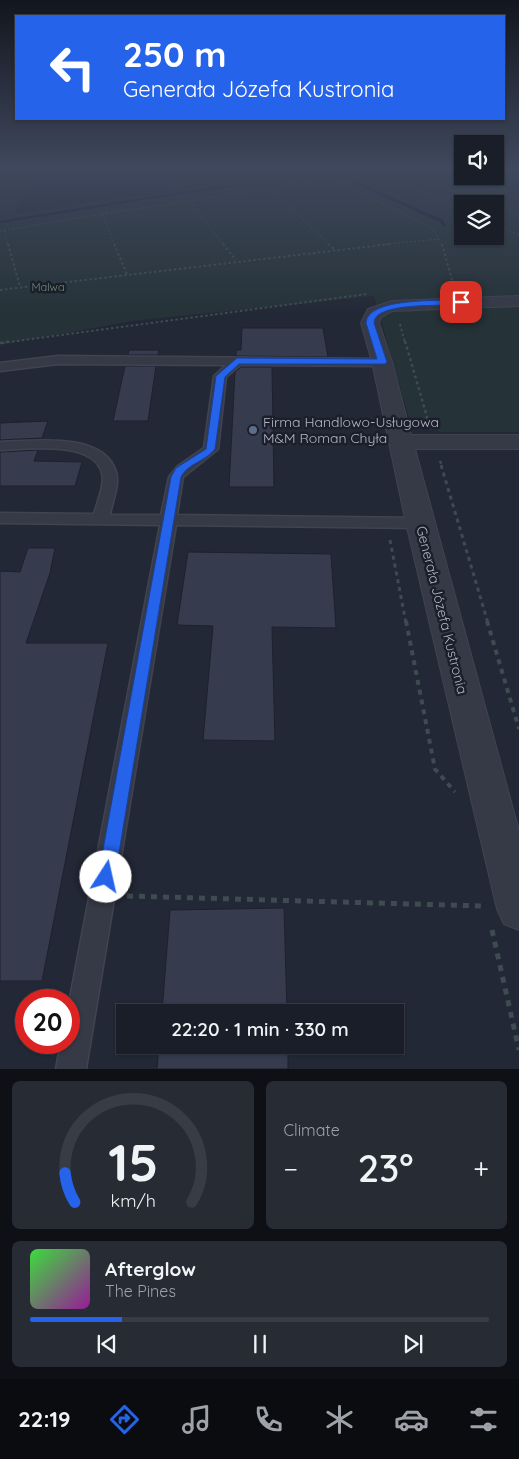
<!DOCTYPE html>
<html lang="en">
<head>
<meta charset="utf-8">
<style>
  body { margin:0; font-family:Quicksand,sans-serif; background:#272b34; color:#f1f3f6; height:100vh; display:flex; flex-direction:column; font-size:19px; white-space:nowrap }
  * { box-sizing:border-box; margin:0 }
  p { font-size:16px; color:#9fa2a8 }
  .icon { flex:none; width:28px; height:28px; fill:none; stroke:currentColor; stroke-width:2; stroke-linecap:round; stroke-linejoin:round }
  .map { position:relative; height:1069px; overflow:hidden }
  .details { display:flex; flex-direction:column; gap:12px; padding:12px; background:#0e1016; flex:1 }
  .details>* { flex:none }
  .top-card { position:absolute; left:15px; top:15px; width:490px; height:105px; border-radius:0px; box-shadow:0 1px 4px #0004,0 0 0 1px #383c45; background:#2563eb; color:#fff; overflow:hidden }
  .fabs { position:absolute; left:454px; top:135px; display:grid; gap:10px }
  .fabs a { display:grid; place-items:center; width:50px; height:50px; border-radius:0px; background:#1a1e28; box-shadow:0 1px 4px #0004,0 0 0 1px #383c45; font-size:25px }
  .speed { position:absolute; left:15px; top:989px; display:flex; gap:10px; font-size:25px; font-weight:700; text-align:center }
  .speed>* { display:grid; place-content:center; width:65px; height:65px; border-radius:50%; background:#1a1e28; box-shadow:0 1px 4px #0004,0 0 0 1px #383c45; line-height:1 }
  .speed .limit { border:8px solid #d22; background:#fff; color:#111 }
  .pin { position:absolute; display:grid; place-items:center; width:42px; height:42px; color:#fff; margin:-21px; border-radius:10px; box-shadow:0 2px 8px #0006 }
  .me { position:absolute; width:55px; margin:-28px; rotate:10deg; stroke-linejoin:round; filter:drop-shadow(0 0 4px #0008) }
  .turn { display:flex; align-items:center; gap:18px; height:105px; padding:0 25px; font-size:22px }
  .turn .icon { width:65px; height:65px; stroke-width:2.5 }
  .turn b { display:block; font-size:35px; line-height:42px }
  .big { font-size:38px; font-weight:600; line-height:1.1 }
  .details .widget { flex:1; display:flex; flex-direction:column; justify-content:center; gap:8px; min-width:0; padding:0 18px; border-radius:8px; background:#272b34 }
  .details .dial { align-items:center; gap:0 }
  .dial svg { height:130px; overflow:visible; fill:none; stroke:#383c45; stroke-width:7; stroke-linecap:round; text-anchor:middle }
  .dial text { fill:#f1f3f6; stroke:none }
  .song { display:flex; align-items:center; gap:15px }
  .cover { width:60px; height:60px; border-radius:8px; background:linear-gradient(135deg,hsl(120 70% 55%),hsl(300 70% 35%)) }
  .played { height:5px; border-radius:2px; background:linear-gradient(90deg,#2563eb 20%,#383c45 20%) }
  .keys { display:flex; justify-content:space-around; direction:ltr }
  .heat { display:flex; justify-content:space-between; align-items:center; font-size:28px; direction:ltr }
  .details .tiles { flex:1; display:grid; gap:12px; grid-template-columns:1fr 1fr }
  .widget:last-child { grid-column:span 2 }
  .trip { position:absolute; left:116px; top:1004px; width:288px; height:50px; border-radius:0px; background:#1a1e28; box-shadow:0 1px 4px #0004,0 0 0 1px #383c45; font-weight:600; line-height:50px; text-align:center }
  .dock { display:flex; height:80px; justify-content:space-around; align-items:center; background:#0a0c10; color:#9fa2a8 }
  .dock .icon { width:35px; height:35px }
  .dock .on { color:#2563eb }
  .dock b { font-size:22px; color:#f1f3f6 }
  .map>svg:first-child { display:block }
</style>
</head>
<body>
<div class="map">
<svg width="519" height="1069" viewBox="0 0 519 1069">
  <rect width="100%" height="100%" fill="#232836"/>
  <path fill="#253237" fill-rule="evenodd" d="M0,167H39L14,214L331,167H462V176H495V167H519V432H441L411,425L374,296L132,321L0,345ZM462,204H495V236H462Z"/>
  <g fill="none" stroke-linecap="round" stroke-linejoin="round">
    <g fill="#181e32" fill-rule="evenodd">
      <path d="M359,167H366L174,195L0,223V221L174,193Z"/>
      <path d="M340,175H342L443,220L446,226L443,227L440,222L340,177Z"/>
    </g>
  </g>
  <g fill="#363b4d" stroke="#1e212d">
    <path d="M242,328H323L328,357L236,356V350H241Z"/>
    <path d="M129,350H159L158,355H128Z"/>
    <path d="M125,366H156L148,421H113Z"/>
    <path d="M241,367H272L274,487H229L235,372Z"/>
    <path d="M48,421L42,438L0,440V423Z"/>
    <path d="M38,450L34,461L82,462L75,486H0V452Z"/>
    <path d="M28,548H55L50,573L26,643H108L42,981H0V571L20,572Z"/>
    <path d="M188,552L331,554L336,628L272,627L275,741L203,740L213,626L177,625Z"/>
    <path d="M284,908L287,1012H162L170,910Z"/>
    <path d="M159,1045H288V1069H157Z"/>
  </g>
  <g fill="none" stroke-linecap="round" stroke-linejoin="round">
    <defs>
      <path id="lane" d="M58,356L386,359L388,362L382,366L240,365L226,377L218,449L183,477L177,515L420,518L426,520L428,523L426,526L420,528L176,525L86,1069H56L61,1042H69V1003L160,525L0,523V513L94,514C97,502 105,485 102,473C94,440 25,449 0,450V442C33,441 104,431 116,472C120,485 112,502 110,515H161L169,477L178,466L204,448L214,376L226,365L58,364L0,371V363Z"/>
      <path id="street" d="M519,296V306L392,311L381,317L379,323L392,362L411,435H519V449H415L519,831V930L504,924L497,909L406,523L372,362L361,323L368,309L392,301Z"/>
    </defs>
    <use href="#lane" stroke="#404350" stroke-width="3"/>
    <use href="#street" stroke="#404350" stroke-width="2"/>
    <g stroke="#3e4b50" stroke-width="1" stroke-dasharray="2 2" stroke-linecap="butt">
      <path d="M409,167L382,172L462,209"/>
      <path d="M438,167L519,200"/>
      <path d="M495,171L519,180"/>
      <path d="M190,201L224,245"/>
      <path d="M102,214L270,189"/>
      <path d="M495,224L519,235"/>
      <path d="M4,230L8,245"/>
      <path d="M0,231L102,214L115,245"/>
      <path d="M330,245L270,189L326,181L339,182L429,227L435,232L442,245"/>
      <path d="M378,245L439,239"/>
    </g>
    <g stroke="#3e4b50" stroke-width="2" stroke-dasharray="2.5 2.5" stroke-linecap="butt">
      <path d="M8,244L20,287"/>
      <path d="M114,244L127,274"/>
      <path d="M223,244L236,260"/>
      <path d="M328,244L334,249"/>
      <path d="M442,244L454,287"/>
      <path d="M0,290L391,244"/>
      <path d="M400,324L405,343"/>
      <path d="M2,343L367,294"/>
    </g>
    <g stroke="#3e4b50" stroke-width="2.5" stroke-dasharray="3 3" stroke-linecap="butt">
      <path d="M405,341L429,424"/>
      <path d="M0,343L11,341"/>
      <path d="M440,461L442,466"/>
    </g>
    <g stroke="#3e4b50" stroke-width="3" stroke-dasharray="4 4" stroke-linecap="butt">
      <path d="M441,465L488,623"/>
      <path d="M390,540L406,623"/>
    </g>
    <g stroke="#3e4b50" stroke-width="4" stroke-dasharray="5 5" stroke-linecap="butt">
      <path d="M406,621L435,769L455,792"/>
      <path d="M487,621L519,729"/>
    </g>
    <g stroke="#3e4b50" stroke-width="5" stroke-dasharray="6 6" stroke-linecap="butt">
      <path d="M127,896L483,906"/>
      <path d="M492,930L519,1050"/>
    </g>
    <use href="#lane" fill="#363a47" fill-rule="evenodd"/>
    <use href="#street" fill="#363a47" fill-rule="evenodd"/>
  </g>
  <linearGradient id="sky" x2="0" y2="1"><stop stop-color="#13161e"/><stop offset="0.53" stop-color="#3f485d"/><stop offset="1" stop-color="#3f485d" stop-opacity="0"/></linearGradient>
  <rect width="519" height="316" fill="url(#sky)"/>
  <path fill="#2563eb" stroke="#184099" d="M461,300H463V304C446,307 374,301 374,323L387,362L385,364H239L225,377L215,449C206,461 187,464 181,477L115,877L113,882L106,885L100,882L98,877L171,477L176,468L206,449L216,376L237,358L377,359L366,323C367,297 441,301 461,300Z"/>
  <circle fill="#5c6f8a" stroke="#1c1f2b" stroke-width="2" cx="253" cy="430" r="5"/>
  <g text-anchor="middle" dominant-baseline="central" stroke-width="5" stroke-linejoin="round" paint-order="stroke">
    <g font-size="11" fill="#6b917b" stroke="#1c1f2b">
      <text x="48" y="287">Malwa</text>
    </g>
    <g font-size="14" fill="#b1b5c3" stroke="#1c1f2b" text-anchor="start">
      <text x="263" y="422">Firma Handlowo-Usługowa<tspan x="263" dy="16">M&amp;M Roman Chyła</tspan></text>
    </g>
    <g font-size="14" fill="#b1b5c3" stroke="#1c1f2b">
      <text transform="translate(442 610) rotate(76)">Generała Józefa Kustronia</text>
    </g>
  </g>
</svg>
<div class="fabs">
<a><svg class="icon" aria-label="sound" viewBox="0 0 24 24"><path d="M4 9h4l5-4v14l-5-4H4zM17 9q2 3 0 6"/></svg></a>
<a><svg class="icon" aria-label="layers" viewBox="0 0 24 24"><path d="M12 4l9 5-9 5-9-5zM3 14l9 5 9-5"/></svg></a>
</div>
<div class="speed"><div class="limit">20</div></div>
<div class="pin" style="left:461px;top:302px;background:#d93025"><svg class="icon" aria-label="arrive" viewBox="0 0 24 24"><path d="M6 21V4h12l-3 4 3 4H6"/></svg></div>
<svg class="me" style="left:106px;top:877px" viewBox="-20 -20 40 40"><circle r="19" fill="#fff"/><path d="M0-13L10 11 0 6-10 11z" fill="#2563eb"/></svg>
<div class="trip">22:20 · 1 min · 330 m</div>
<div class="top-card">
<div class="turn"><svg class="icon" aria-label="left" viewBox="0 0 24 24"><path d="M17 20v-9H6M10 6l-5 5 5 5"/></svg><div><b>250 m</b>Generała Józefa Kustronia</div></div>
</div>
</div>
<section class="details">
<div class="tiles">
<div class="widget dial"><svg viewBox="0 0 100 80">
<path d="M14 69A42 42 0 1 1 86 69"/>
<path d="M14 69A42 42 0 0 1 8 51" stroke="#2563eb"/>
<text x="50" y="56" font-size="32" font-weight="700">15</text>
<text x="50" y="72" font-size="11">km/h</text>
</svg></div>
<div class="widget"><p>Climate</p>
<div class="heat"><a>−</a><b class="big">23°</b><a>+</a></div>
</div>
<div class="widget">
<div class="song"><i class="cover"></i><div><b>Afterglow</b><p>The Pines</p></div></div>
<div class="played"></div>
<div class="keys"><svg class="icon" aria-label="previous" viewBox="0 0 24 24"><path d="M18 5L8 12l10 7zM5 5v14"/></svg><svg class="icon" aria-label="pause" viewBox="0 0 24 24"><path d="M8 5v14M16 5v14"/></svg><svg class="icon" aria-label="next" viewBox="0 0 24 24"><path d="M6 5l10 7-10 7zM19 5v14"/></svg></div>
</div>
</div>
</section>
<nav class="dock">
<b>22:19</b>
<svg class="icon on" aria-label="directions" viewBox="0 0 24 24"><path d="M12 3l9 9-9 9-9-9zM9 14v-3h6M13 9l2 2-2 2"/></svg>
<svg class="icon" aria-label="music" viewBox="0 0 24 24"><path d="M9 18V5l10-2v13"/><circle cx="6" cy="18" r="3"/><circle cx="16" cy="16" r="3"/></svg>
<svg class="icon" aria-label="phone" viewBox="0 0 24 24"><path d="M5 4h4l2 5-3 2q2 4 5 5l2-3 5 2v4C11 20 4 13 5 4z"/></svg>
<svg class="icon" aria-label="climate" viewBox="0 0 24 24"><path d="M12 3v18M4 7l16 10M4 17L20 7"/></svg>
<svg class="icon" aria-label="car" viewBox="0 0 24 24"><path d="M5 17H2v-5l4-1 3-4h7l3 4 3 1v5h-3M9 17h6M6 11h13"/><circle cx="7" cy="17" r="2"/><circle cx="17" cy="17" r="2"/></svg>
<svg class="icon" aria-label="filters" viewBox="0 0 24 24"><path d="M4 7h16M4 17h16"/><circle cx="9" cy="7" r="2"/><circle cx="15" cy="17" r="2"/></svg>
</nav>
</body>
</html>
